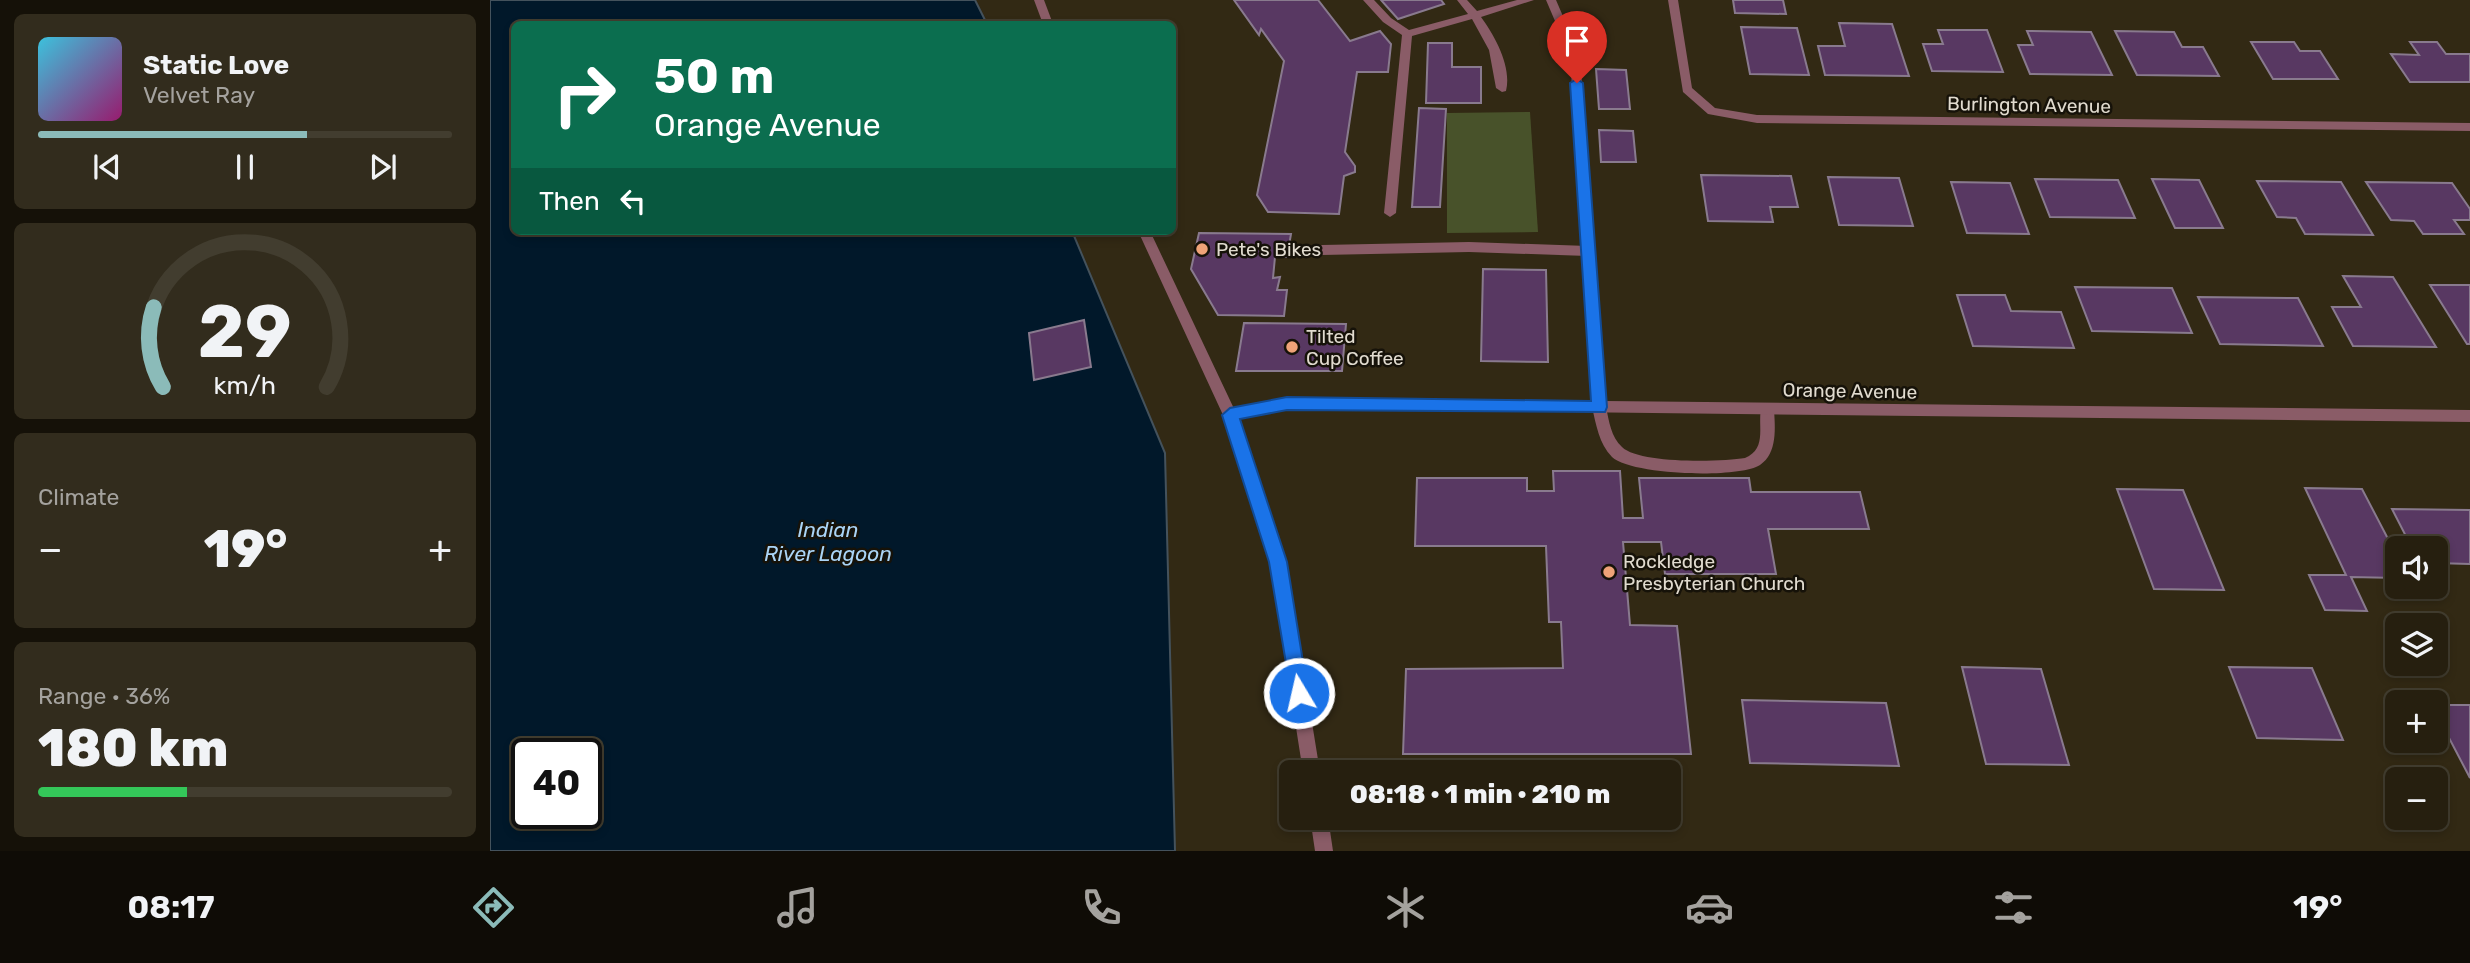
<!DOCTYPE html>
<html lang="en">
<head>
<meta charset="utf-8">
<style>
  body { margin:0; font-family:Rubik,sans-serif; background:#322c1d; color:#f1f3f6; height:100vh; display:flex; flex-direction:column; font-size:26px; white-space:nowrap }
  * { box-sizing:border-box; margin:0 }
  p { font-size:23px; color:#a4a29e }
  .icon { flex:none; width:38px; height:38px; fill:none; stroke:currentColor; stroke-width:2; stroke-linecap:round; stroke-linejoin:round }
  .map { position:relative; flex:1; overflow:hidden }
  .details { display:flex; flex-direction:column; gap:14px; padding:14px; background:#151108; width:490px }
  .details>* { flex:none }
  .guide { position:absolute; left:21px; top:21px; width:665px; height:214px; border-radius:10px; box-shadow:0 4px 10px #0003,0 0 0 2px #423d2f; background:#0b6e4f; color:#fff; overflow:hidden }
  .buttons { position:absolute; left:1895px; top:536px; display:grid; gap:14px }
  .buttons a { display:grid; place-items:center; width:63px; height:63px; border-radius:10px; background:#261f0f; box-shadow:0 4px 10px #0003,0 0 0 2px #423d2f; font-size:35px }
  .speed { position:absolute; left:21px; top:738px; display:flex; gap:14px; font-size:35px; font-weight:700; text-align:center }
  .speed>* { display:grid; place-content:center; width:91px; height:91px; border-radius:50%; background:#261f0f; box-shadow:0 4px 10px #0003,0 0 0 2px #423d2f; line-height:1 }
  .speed .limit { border:4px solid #111; border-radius:10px; background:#fff; color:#111 }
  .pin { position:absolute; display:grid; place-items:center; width:60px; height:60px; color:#fff; margin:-72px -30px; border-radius:50% 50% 50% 0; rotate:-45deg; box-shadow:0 0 7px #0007 }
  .pin .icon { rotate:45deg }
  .me { position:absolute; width:77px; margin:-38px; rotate:351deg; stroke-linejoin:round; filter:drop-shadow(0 0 5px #0008) }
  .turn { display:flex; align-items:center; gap:24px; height:147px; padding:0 28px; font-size:32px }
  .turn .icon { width:91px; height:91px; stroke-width:2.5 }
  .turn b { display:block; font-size:49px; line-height:60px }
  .then { display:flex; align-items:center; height:66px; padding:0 28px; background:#0003; gap:14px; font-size:26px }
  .big { font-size:52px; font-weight:800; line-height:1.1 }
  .details .widget { flex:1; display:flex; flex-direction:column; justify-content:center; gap:10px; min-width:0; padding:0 24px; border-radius:10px; background:#322c1d }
  .details .dial { align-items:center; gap:0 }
  .dial svg { height:182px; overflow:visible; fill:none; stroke:#423d2f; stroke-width:7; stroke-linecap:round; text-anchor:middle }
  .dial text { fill:#f1f3f6; stroke:none }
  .song { display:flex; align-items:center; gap:21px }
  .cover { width:84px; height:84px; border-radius:10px; background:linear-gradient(135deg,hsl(190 70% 55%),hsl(320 70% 35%)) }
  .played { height:7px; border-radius:4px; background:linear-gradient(90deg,#8bbbb9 65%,#423d2f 65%) }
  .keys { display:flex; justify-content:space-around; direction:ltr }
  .heat { display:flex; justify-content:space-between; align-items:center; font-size:38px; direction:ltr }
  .charge { height:10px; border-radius:5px; background:linear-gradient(90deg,#34c759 36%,#423d2f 0) }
  .trip { position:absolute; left:789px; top:760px; width:402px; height:70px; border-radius:10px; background:#261f0f; box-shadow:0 4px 10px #0003,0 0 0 2px #423d2f; font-weight:800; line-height:70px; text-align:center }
  .tabs { display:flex; height:112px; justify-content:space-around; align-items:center; background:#0f0c06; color:#a4a29e }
  .tabs .icon { width:49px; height:49px }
  .tabs .current { color:#8bbbb9 }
  .tabs b { font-size:32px; color:#f1f3f6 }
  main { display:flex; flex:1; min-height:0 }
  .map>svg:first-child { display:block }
</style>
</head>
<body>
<main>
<section class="details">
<div class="widget">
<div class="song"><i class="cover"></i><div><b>Static Love</b><p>Velvet Ray</p></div></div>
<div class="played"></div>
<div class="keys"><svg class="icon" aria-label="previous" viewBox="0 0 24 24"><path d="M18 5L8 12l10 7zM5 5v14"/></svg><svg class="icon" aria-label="pause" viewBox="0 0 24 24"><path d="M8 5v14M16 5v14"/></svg><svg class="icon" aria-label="next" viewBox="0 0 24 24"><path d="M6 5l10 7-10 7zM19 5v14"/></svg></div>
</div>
<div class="widget dial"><svg viewBox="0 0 100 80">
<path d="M14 69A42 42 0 1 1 86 69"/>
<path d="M14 69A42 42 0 0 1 10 34" stroke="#8bbbb9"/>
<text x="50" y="56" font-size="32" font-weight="700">29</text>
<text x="50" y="72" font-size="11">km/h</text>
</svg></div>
<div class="widget"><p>Climate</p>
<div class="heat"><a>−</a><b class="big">19°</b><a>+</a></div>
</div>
<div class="widget"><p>Range · 36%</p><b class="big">180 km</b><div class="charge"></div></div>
</section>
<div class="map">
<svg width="1980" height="851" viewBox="0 0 1980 851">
  <rect width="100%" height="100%" fill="#322914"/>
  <path fill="#48522a" d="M1040,112L1048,232L957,233V113Z"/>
  <path fill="#01182a" stroke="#44525c" stroke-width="2" fill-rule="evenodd" d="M0,0H485L497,24H24V231H582L675,453L685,851H0ZM37,754H96V814H37Z"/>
  <g fill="#583862" stroke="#897a8e" stroke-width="2">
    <path d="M744,0H828L860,41L890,31L901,44L898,72H867L855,152L865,166V172L854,176L849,214L778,212L767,195L794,61L771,29L769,35Z"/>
    <path d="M891,0H951L954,4L908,19Z"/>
    <path d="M1243,0H1293L1296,14L1245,13Z"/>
    <path d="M1349,23L1402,24L1419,76L1335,75L1328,46H1355Z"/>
    <path d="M1251,27L1307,28L1319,75L1260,74Z"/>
    <path d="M1448,30H1497L1513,72L1442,71L1433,44H1453Z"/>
    <path d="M1537,31L1601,32L1622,75L1540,74L1528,45H1543Z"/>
    <path d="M1625,31L1684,32L1692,47H1713L1729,76L1647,75Z"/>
    <path d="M1761,42H1804L1810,51H1830L1848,79H1783Z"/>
    <path d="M1920,42H1947L1956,54H1980V82H1920L1901,54L1929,55Z"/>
    <path d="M938,43H962V67H991V103H936Z"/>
    <path d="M1106,69L1136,70L1140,109H1109Z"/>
    <path d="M929,108L956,109L950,207H922Z"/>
    <path d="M1109,130L1143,131L1146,162H1111Z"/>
    <path d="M1211,175L1301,176L1308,207H1280L1283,222L1218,221Z"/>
    <path d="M1338,177L1409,178L1423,226L1349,225Z"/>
    <path d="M1545,179L1628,180L1645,218L1560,217Z"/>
    <path d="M1662,179L1709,180L1733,228H1685Z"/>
    <path d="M1767,181L1851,182L1883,235L1815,234L1806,218L1787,217Z"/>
    <path d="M1461,182L1520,183L1539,234L1477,233Z"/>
    <path d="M1876,182L1962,183L1980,209V220H1964L1974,234H1933L1924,221L1901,220Z"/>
    <path d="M709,233L801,234L797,257H785L783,278L790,277L787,290H797L794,316L728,315L701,269Z"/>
    <path d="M993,269L1056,270L1058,362L991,361Z"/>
    <path d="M1853,276L1903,277L1946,347L1863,346L1842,307H1871Z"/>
    <path d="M1940,285H1980V344H1977Z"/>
    <path d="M1585,287L1682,288L1702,333L1602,331Z"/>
    <path d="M1467,295H1515L1521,311L1571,312L1584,348L1483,346Z"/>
    <path d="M1708,297L1808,298L1833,346L1730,344Z"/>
    <path d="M594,320L601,367L544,380L539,333Z"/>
    <path d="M754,323L856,324L852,371H746Z"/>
    <path d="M1063,471H1130L1133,518H1153L1149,478H1259L1261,492H1370L1379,529H1278L1286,574H1175L1171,542H1133L1140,625L1187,626L1201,754H913L916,669L1073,668L1071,622H1059L1056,546H925L927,478H1037V491H1064Z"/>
    <path d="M1815,488L1872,489L1908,558V578L1861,577L1877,611L1835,610L1819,575H1856Z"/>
    <path d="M1627,489L1693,490L1734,590L1664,589Z"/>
    <path d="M1902,509L1980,510V564L1946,563V548H1922Z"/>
    <path d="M1472,667L1551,669L1579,765L1496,764Z"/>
    <path d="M1739,667L1822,668L1853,740L1767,738Z"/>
    <path d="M1252,700L1396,703L1409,766L1260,763Z"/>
    <path d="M1946,705H1980V778L1946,713Z"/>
  </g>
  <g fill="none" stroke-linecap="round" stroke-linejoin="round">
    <g fill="#8a5c67" fill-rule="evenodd">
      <path d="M873,0H884L901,18L919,30L978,14L967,0H977L987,11L1027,0H1044L991,17C1005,36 1022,67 1016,91L1012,92L1006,88L999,50L982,19L922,36L906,213L900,217L894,213L912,35L893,22Z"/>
      <path d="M979,242L1098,246L1104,251L1098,256L979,252L832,255L826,250L832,245Z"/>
      <path d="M1109,401L1114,403L1116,407C1119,421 1121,437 1132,447C1149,464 1231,462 1255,458C1279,448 1266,423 1272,405H1282L1284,409C1285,427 1288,453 1270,465C1248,479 1141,475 1122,457C1109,444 1106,424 1102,407L1104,403Z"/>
    </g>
    <g fill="#8a5c67" fill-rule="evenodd">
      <path d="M1056,0H1066L1090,56L1115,401L1980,410V422L797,409L740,421L735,419L733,415L735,411L797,397L1102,401L1080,56Z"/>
      <path d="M1178,0H1188L1202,88L1225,108L1267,115L1980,123V131L1267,123L1218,114L1193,92Z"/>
    </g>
    <g fill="#8a5c67" fill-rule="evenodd">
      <path d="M544,0H554L563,24H553Z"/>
      <path d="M648,231H660L747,415L796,562L830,772H813L780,562L733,415Z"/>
      <path d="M820,817H838L843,851H825Z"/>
    </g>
  </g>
  <path fill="#1a73e8" stroke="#114b97" stroke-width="2" d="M1087,79L1093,83L1117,407L1115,412L797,410L750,419L797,562L818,693L816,699L809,702L802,699L779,562L732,415L740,408L797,397L1101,401L1080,83Z"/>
  <g fill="#efa378" stroke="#161209" stroke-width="2.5">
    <circle cx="712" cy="249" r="7"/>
    <circle cx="802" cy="347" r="7"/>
    <circle cx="1119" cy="572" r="7"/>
  </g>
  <g text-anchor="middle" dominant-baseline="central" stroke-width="5" stroke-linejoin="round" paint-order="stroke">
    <g font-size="19" fill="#e1dbcf" stroke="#161209">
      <text transform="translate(1539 105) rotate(1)">Burlington Avenue</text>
      <text transform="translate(1360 391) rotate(1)">Orange Avenue</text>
    </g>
    <g font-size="19" fill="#e1dbcf" stroke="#161209" text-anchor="start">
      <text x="726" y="249">Pete's Bikes</text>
      <text x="816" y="336">Tilted<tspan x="816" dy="22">Cup Coffee</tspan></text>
      <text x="1133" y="561">Rockledge<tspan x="1133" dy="22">Presbyterian Church</tspan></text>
    </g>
    <g font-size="21" font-style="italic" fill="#aad4f6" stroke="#161209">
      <text x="338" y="529">Indian<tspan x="338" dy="24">River Lagoon</tspan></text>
    </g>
  </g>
</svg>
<div class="buttons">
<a><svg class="icon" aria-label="sound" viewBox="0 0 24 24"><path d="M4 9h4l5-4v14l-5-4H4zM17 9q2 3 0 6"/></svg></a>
<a><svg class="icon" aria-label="layers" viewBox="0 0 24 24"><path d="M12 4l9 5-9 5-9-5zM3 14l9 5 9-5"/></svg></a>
<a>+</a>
<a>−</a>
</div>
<div class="speed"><div class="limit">40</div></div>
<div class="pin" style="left:1087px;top:83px;background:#d93025"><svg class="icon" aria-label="arrive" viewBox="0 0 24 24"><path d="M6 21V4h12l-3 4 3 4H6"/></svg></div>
<svg class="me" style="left:809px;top:693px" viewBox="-20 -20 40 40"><circle r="17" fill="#1a73e8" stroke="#fff" stroke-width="3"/><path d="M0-11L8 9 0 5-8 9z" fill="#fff"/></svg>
<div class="trip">08:18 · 1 min · 210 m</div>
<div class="guide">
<div class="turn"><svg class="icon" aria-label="right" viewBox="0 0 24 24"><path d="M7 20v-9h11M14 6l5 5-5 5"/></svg><div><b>50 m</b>Orange Avenue</div></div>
<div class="then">Then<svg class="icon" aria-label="left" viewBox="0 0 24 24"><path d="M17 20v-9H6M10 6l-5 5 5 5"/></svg></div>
</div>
</div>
</main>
<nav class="tabs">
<b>08:17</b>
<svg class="icon current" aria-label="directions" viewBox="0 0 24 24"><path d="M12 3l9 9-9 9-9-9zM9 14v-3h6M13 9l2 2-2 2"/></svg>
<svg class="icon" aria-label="music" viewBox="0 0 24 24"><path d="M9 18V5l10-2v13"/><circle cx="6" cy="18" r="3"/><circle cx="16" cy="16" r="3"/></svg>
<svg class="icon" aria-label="phone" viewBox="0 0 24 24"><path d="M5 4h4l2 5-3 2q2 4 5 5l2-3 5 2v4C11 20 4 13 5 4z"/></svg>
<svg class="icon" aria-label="climate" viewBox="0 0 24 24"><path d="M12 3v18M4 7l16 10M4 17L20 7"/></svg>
<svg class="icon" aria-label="car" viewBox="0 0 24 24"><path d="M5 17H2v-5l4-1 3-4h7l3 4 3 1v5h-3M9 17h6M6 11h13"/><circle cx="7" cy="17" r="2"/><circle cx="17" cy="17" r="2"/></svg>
<svg class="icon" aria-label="filters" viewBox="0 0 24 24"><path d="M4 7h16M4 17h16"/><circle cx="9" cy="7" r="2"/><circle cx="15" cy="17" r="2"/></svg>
<b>19°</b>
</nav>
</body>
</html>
